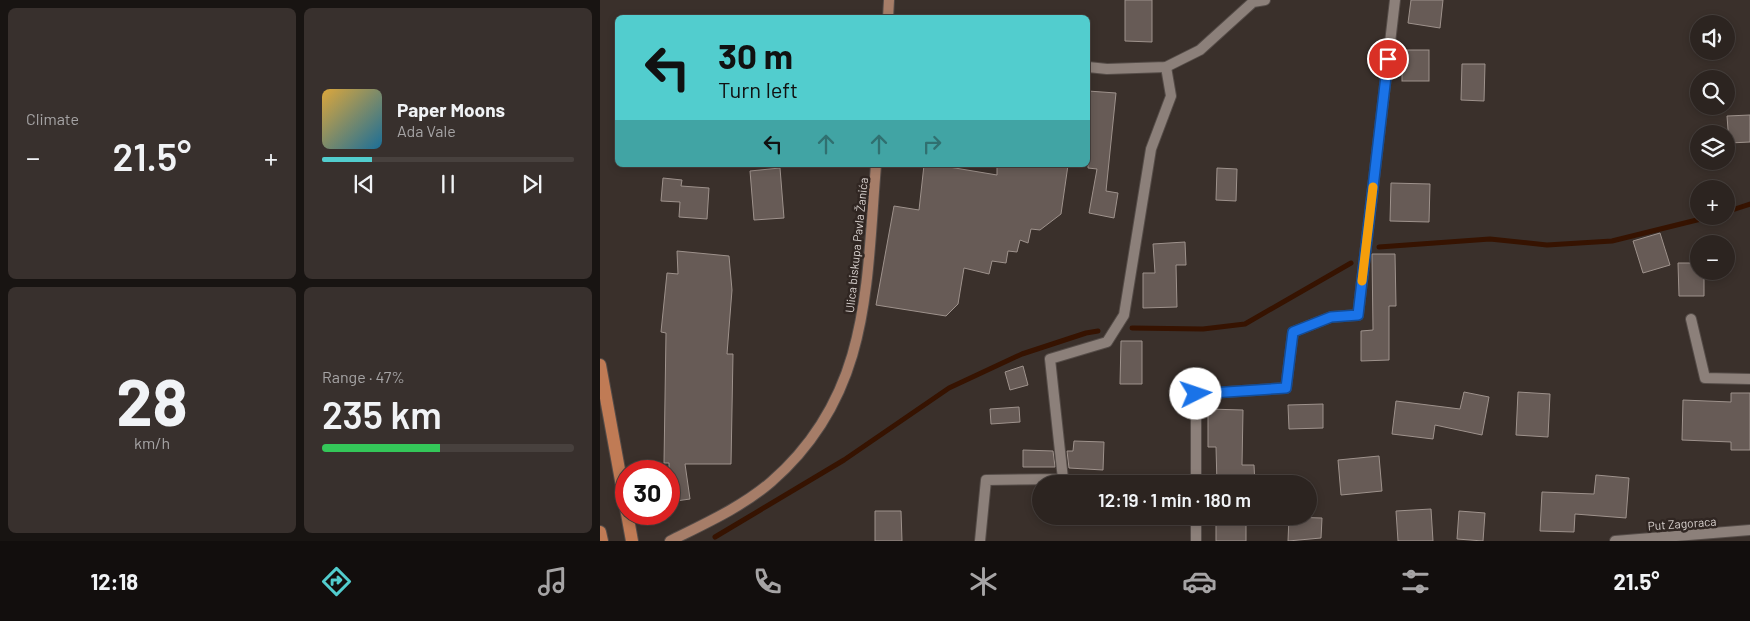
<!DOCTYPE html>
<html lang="en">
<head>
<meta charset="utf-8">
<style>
  body { margin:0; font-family:Barlow,sans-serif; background:#38302d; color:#f1f3f6; height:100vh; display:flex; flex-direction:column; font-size:19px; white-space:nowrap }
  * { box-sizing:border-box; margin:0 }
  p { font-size:16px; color:#a6a4a5 }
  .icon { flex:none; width:28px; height:28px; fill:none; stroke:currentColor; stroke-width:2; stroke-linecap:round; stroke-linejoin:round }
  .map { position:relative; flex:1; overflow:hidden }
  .side { display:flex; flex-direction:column; gap:8px; padding:8px; background:#181412; width:600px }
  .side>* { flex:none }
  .banner { position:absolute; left:15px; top:15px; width:475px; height:152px; border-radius:8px; box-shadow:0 2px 8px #0003,0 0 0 1px #48413e; background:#52cdce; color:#111; overflow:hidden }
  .buttons { position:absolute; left:1090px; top:15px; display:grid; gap:10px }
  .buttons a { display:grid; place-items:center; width:45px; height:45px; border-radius:50%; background:#2c2420; box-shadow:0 2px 8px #0003,0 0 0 1px #48413e; font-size:25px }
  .speed { position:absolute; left:15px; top:460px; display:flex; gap:10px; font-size:25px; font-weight:700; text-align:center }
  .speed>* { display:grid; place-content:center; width:65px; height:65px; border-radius:50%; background:#2c2420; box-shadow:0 2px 8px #0003,0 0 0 1px #48413e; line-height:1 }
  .speed .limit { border:8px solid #d22; background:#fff; color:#111 }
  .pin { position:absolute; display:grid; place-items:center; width:42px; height:42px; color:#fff; margin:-21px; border:2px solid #fff; border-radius:50%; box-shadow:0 1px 5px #0007 }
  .me { position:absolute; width:55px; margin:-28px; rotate:86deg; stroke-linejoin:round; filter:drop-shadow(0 0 4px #0008) }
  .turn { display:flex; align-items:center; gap:18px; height:105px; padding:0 20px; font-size:22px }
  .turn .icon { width:65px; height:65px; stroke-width:2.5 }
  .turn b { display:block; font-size:35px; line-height:42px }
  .lanes { display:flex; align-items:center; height:48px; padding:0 20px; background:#0003; justify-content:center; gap:25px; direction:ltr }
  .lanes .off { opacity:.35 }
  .big { font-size:38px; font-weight:600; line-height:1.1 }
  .side .card { flex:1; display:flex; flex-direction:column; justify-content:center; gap:8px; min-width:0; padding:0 18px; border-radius:8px; background:#38302d }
  .side .dial { align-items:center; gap:0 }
  .dial b { font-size:65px; line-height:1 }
  .song { display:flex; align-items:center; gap:15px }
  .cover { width:60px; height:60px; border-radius:8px; background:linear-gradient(135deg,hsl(40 70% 55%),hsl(200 70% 35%)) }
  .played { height:5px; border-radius:2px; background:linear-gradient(90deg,#52cdce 20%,#48413e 20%) }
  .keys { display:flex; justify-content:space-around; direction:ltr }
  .heat { display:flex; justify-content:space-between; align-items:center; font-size:28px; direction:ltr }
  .charge { height:8px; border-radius:4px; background:linear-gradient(90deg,#34c759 47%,#48413e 0) }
  .side .tiles { flex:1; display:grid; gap:8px; grid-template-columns:repeat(2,1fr) }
  .trip { position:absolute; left:432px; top:475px; width:285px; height:50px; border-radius:25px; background:#2c2420; box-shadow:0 2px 8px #0003,0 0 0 1px #48413e; font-weight:600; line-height:50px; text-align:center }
  .tabs { display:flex; height:80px; justify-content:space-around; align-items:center; background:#120e0d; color:#a6a4a5 }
  .tabs .icon { width:35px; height:35px }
  .tabs .current { color:#52cdce }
  .tabs b { font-size:22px; color:#f1f3f6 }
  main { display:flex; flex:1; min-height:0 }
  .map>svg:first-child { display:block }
</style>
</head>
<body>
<main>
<section class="side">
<div class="tiles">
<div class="card"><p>Climate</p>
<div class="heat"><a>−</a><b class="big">21.5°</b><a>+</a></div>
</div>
<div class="card">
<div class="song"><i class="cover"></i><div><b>Paper Moons</b><p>Ada Vale</p></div></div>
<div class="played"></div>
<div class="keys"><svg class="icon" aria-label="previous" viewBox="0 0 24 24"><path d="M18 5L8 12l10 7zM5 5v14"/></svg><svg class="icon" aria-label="pause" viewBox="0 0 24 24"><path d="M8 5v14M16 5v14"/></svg><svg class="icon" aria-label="next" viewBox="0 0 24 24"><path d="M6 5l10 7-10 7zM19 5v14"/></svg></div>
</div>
<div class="card dial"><b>28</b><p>km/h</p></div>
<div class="card"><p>Range · 47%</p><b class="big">235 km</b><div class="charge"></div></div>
</div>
</section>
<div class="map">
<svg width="1150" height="541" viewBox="0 0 1150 541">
  <rect width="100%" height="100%" fill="#3a302b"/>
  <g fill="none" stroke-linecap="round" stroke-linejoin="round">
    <g stroke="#361301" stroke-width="5">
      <path d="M1126,212L1150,204"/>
      <path d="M779,247L890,239L947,245L1012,241L1113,216"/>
      <path d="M532,328L603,329L645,324L751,263"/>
      <path d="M115,537L244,460L349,388L422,354L486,333L498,331"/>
    </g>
  </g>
  <g fill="#675b56" stroke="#9e928c">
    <path d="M525,0H552V42L525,41Z"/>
    <path d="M811,0H843L840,28L808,23Z"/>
    <rect x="802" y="50" width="27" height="31"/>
    <path d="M862,64H885L884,101L861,100Z"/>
    <path d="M488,91L516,93L506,191L518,193L514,218L489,213L497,169L488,168Z"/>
    <path d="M1150,115V142L1129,143L1127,116Z"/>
    <path d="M324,165H337L397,175V165H468L461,214L440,230L431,229L428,243L420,240L417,252L408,251L406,263L392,261L389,274L364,268L358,304L346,316L276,305L294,206L319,210Z"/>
    <path d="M180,168L184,218L154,220L150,171Z"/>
    <path d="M617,168L637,169L636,201L616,200Z"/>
    <path d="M63,178L82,180L81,186L109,188L107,219L79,217L80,202L61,201Z"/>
    <path d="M791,183L830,184L829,222L790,221Z"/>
    <path d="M1060,233L1070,265L1043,273L1033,241Z"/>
    <path d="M585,242L586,265H576L577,307L543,308V273H555L553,244Z"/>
    <path d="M77,251L129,256L132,290L127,354H133L131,464H85L90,499L69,502V463H64L66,333L61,332L67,273L78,274Z"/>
    <path d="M772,254H795L796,306H789V360L761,361V331L773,330Z"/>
    <path d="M1078,263H1099V271H1104V296H1079Z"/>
    <path d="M521,341H542V384H520Z"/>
    <path d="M423,366L428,385L410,390L405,372Z"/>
    <path d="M864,392L889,397L882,435L835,425L833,439L792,434L796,401L860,409Z"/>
    <path d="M918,392L950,394L948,437L916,435Z"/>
    <path d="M1131,393H1150V450H1131V442L1082,440L1083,400L1131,402Z"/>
    <path d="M723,404V428L689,429L688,405Z"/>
    <path d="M419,407L420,422L391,424L390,409Z"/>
    <path d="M608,409L643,410L642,465H654L655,484H617L616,447H608Z"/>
    <path d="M474,441L504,442L503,470L469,468L467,451H473Z"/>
    <path d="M423,450L453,451L455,467H423Z"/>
    <path d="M779,456L782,491L741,495L738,460Z"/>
    <path d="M996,475L1029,478L1026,518L975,514L974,532L940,531L942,492L994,494Z"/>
    <path d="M831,509L833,541H798L796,511Z"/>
    <path d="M275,511H301L302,541H275Z"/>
    <path d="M859,511L885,513L883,541L857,539Z"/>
    <path d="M689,517L722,518L721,538L688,541Z"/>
    <rect x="616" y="522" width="30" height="19"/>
  </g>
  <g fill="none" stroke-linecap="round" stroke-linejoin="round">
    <defs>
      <g id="street">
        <path d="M488,67L507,69L566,67L600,50L653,2L665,0"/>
        <path d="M1091,319L1105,378L1150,379"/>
        <path d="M596,484V394L686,388L693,332L731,317L758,315L795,0"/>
        <path d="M380,541L386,480L463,479L450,359L507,342L524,315L551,149L571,96L566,67"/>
        <path d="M596,541V516"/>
        <path d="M1015,541L1150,530"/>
      </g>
      <g id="secondary">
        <path d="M288,18L289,0"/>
        <path d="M70,541C104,524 142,507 171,482C271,395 266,286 276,165"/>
      </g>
      <g id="primary">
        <path d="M0,365L32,541"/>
        <path d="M0,532L2,541"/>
      </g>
    </defs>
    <use href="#street" stroke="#554c48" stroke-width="12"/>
    <use href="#secondary" stroke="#554c48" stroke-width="12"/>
    <use href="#primary" stroke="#554c48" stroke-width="14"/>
    <use href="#street" stroke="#8c807a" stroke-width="10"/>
    <use href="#secondary" stroke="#a67d68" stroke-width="10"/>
    <use href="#primary" stroke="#c07b55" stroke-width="12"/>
  </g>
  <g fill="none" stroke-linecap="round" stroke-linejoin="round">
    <defs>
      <path id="route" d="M596,394L686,388L693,332L731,317L758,315L788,59"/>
    </defs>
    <use href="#route" stroke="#114b97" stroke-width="12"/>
    <use href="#route" stroke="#1a73e8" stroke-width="9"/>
    <path stroke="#f59e0b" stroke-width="9" d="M762,281L773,187"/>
  </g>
  <g text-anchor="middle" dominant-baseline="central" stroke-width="5" stroke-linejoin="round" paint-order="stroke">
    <g font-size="12" fill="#d9d2cf" stroke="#302622">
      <text transform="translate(256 245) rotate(-84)">Ulica biskupa Pavla Žanića</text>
      <text transform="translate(1082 523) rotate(-4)">Put Zagoraca</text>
    </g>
  </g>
</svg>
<div class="buttons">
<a><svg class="icon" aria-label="sound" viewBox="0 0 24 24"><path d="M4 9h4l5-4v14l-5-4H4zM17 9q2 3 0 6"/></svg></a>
<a><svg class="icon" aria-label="search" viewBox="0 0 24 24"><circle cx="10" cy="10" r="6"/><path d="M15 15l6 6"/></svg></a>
<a><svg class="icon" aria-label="layers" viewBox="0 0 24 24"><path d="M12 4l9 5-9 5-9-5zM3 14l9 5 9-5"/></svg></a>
<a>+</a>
<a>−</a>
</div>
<div class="speed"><div class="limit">30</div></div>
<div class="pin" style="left:788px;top:59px;background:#d93025"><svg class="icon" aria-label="arrive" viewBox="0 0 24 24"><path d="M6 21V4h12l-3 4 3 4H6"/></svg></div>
<svg class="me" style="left:596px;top:394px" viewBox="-20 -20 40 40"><circle r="19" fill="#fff"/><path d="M0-13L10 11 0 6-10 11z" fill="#1a73e8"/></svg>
<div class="trip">12:19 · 1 min · 180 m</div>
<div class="banner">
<div class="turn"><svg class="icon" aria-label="left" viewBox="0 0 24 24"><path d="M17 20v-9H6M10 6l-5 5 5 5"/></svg><div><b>30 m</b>Turn left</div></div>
<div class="lanes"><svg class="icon" aria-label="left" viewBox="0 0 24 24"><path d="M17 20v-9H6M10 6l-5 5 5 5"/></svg><svg class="icon off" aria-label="ahead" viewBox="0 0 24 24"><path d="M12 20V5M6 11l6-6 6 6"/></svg><svg class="icon off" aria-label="ahead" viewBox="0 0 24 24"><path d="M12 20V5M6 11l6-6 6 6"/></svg><svg class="icon off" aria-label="right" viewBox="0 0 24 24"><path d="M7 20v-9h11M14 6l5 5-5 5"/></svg></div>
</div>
</div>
</main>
<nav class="tabs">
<b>12:18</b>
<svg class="icon current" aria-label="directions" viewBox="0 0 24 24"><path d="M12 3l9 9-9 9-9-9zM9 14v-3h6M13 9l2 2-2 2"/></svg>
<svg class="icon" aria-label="music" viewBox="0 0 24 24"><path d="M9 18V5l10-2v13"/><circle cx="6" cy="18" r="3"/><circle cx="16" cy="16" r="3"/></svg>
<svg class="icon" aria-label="phone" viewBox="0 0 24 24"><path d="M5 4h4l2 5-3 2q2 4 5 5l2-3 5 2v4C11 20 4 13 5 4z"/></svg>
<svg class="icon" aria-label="climate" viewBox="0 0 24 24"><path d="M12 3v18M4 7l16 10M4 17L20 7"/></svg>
<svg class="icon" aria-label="car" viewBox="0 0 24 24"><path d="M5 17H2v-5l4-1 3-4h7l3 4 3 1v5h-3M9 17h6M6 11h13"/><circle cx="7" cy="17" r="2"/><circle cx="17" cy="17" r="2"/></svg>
<svg class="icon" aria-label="filters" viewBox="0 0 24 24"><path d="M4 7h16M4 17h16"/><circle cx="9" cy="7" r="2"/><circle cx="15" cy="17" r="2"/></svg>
<b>21.5°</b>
</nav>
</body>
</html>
